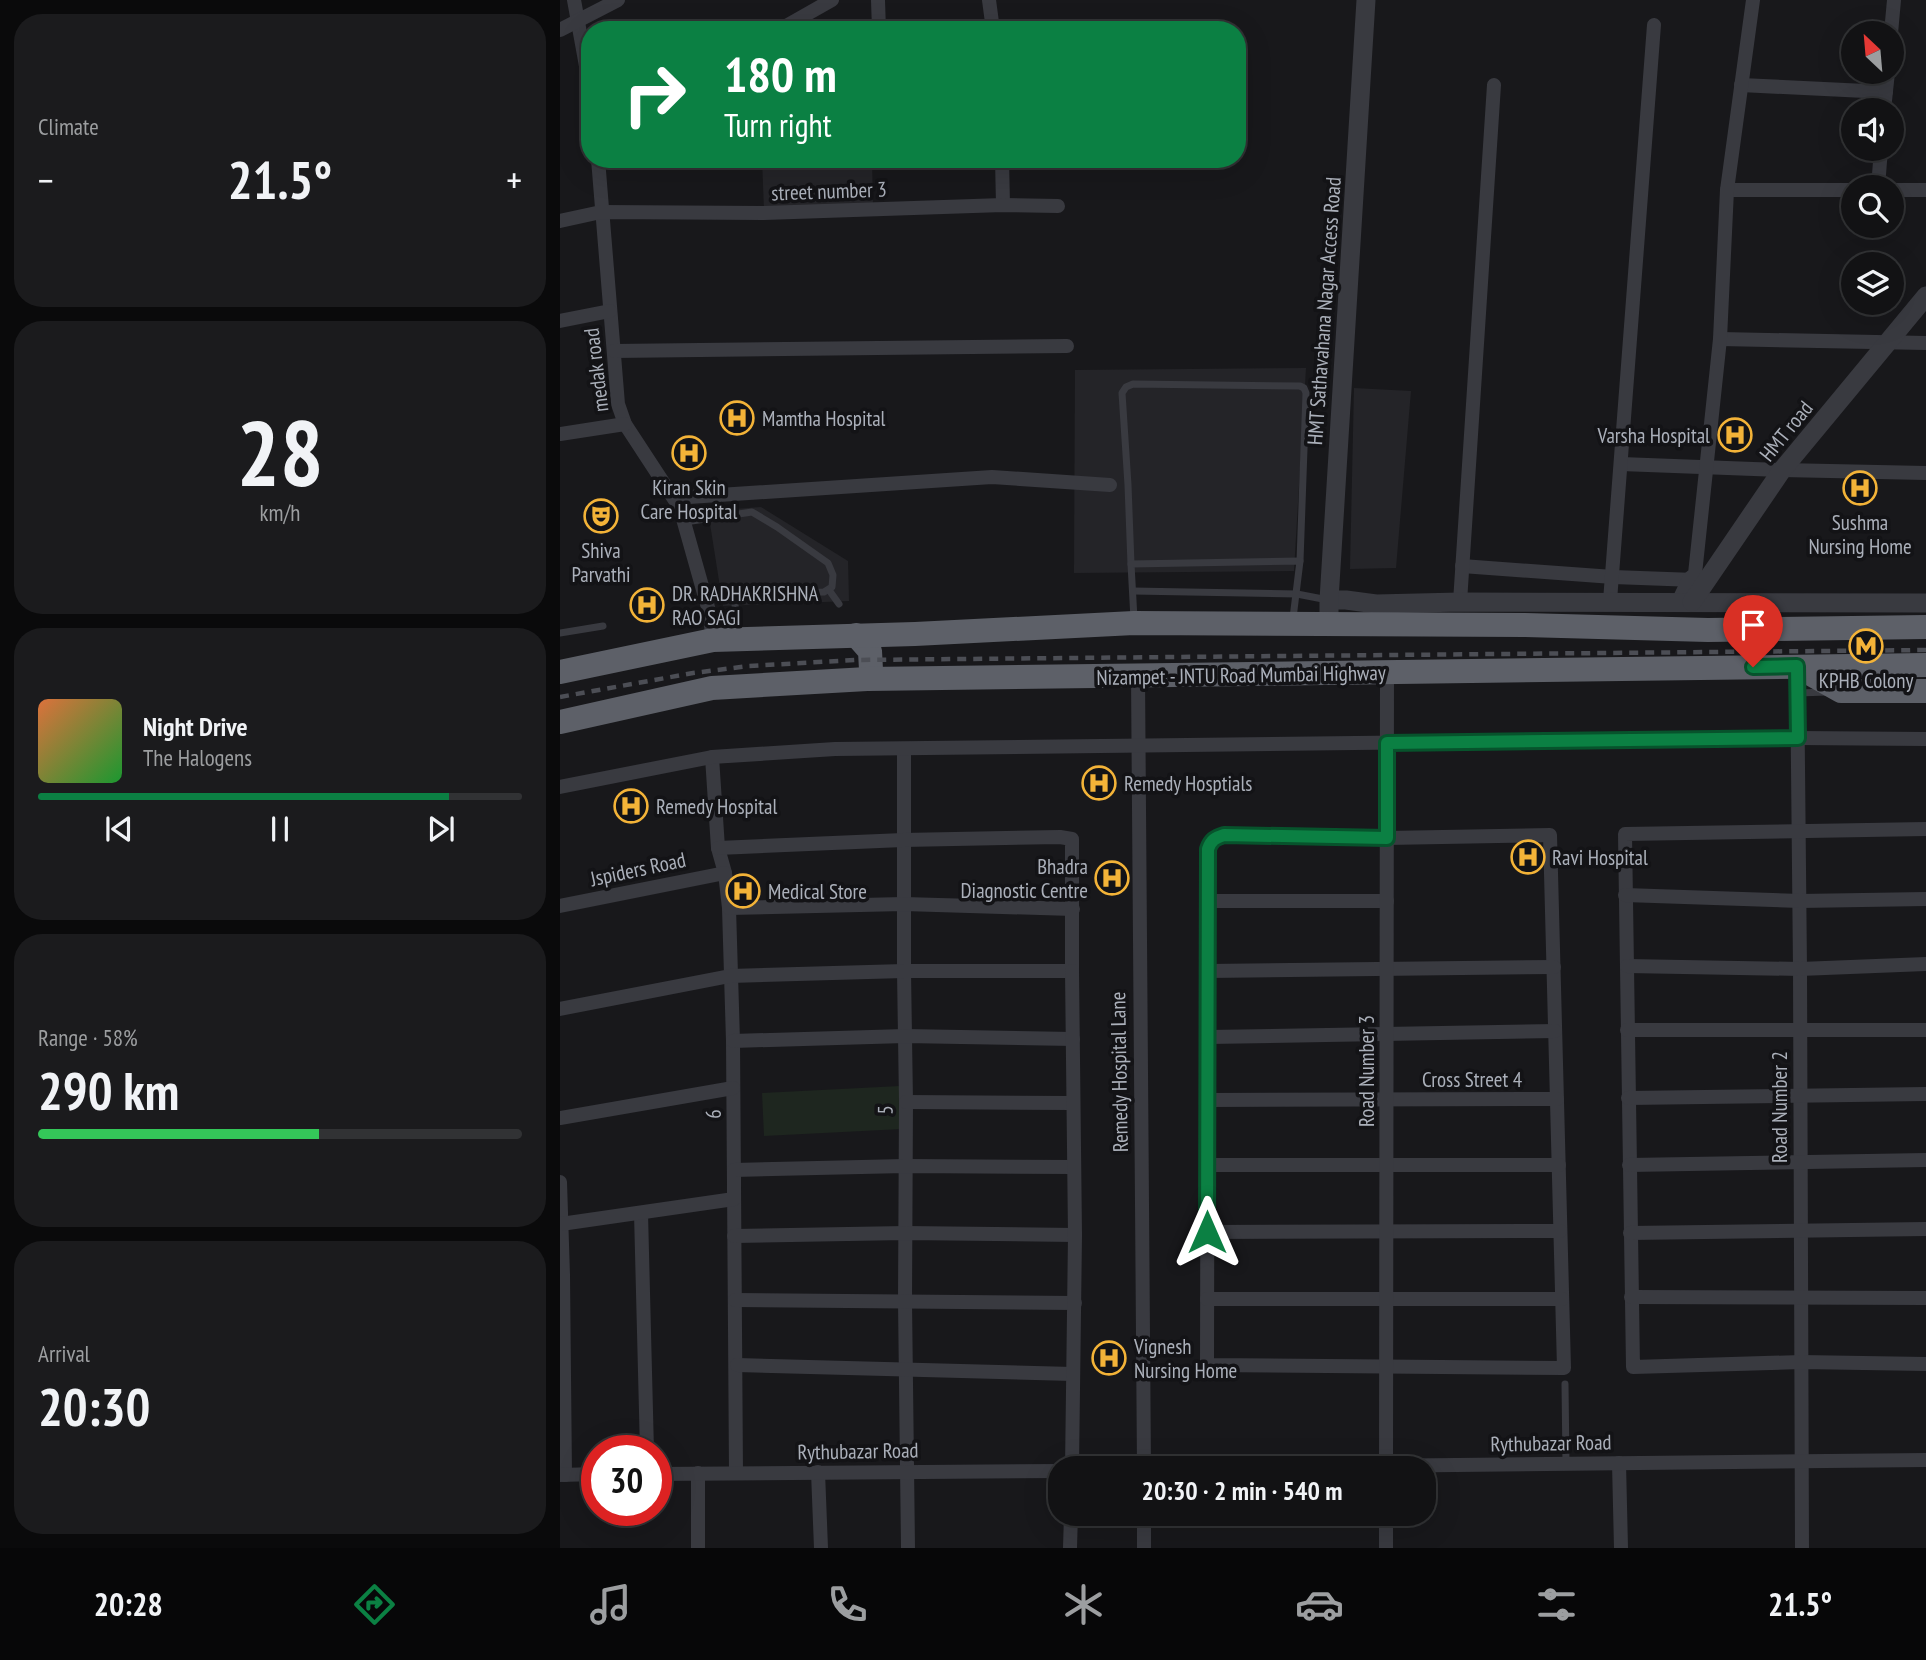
<!DOCTYPE html>
<html lang="en">
<head>
<meta charset="utf-8">
<style>
  body { margin:0; font-family:"PT Sans Narrow",sans-serif; background:#1b1b1d; color:#f1f3f6; height:100vh; display:flex; flex-direction:column; font-size:26px; white-space:nowrap }
  * { box-sizing:border-box; margin:0 }
  p { font-size:23px; color:#9c9ea0 }
  .icon { flex:none; width:38px; height:38px; fill:none; stroke:currentColor; stroke-width:2; stroke-linecap:round; stroke-linejoin:round }
  .map { position:relative; flex:1; overflow:hidden }
  .sheet { display:flex; flex-direction:column; gap:14px; padding:14px; background:#0a0a0b; width:560px }
  .sheet>* { flex:none }
  .banner { position:absolute; left:21px; top:21px; width:665px; height:147px; border-radius:28px; box-shadow:0 7px 28px #0002,0 0 0 2px #313234; background:#0b8043; color:#fff; overflow:hidden }
  .needle { width:46px; rotate:334deg }
  .tools { position:absolute; left:1281px; top:21px; display:grid; gap:14px }
  .tools a { display:grid; place-items:center; width:63px; height:63px; border-radius:50%; background:#121214; box-shadow:0 7px 28px #0002,0 0 0 2px #313234; font-size:35px }
  .speed { position:absolute; left:21px; top:1435px; display:flex; gap:14px; font-size:35px; font-weight:700; text-align:center }
  .speed>* { display:grid; place-content:center; width:91px; height:91px; border-radius:50%; background:#121214; box-shadow:0 7px 28px #0002,0 0 0 2px #313234; line-height:1 }
  .speed .limit { border:10px solid #d22; background:#fff; color:#111 }
  .pin { position:absolute; display:grid; place-items:center; width:60px; height:60px; color:#fff; margin:-72px -30px; border-radius:50% 50% 50% 0; rotate:-45deg; box-shadow:0 0 7px #0007 }
  .pin .icon { rotate:45deg }
  .me { position:absolute; width:77px; margin:-38px; rotate:0deg; stroke-linejoin:round; filter:drop-shadow(0 0 5px #0008) }
  .turn { display:flex; align-items:center; gap:24px; height:147px; padding:0 28px; font-size:32px }
  .turn .icon { width:91px; height:91px; stroke-width:2.5 }
  .turn b { display:block; font-size:49px; line-height:60px }
  .big { font-size:52px; font-weight:700; line-height:1.1 }
  .sheet .card { flex:1; display:flex; flex-direction:column; justify-content:center; gap:10px; min-width:0; padding:0 24px; border-radius:28px; background:#1b1b1d }
  .sheet .dial { align-items:center; gap:0 }
  .dial b { font-size:91px; line-height:1 }
  .song { display:flex; align-items:center; gap:21px }
  .cover { width:84px; height:84px; border-radius:10px; background:linear-gradient(135deg,hsl(20 70% 55%),hsl(130 70% 35%)) }
  .played { height:7px; border-radius:4px; background:linear-gradient(90deg,#0b8043 85%,#313234 85%) }
  .keys { display:flex; justify-content:space-around; direction:ltr }
  .heat { display:flex; justify-content:space-between; align-items:center; font-size:38px; direction:ltr }
  .charge { height:10px; border-radius:5px; background:linear-gradient(90deg,#34c759 58%,#313234 0) }
  .trip { position:absolute; left:488px; top:1456px; width:388px; height:70px; border-radius:28px; background:#121214; box-shadow:0 7px 28px #0002,0 0 0 2px #313234; font-weight:700; line-height:70px; text-align:center }
  .menu { display:flex; height:112px; justify-content:space-around; align-items:center; background:#070708; color:#9c9ea0 }
  .menu .icon { width:49px; height:49px }
  .menu .on { color:#0b8043 }
  .menu b { font-size:32px; color:#f1f3f6 }
  main { display:flex; flex:1; min-height:0 }
  .map>svg:first-child { display:block }
</style>
</head>
<body>
<main>
<section class="sheet">
<div class="card"><p>Climate</p>
<div class="heat"><a>−</a><b class="big">21.5°</b><a>+</a></div>
</div>
<div class="card dial"><b>28</b><p>km/h</p></div>
<div class="card">
<div class="song"><i class="cover"></i><div><b>Night Drive</b><p>The Halogens</p></div></div>
<div class="played"></div>
<div class="keys"><svg class="icon" aria-label="previous" viewBox="0 0 24 24"><path d="M18 5L8 12l10 7zM5 5v14"/></svg><svg class="icon" aria-label="pause" viewBox="0 0 24 24"><path d="M8 5v14M16 5v14"/></svg><svg class="icon" aria-label="next" viewBox="0 0 24 24"><path d="M6 5l10 7-10 7zM19 5v14"/></svg></div>
</div>
<div class="card"><p>Range · 58%</p><b class="big">290 km</b><div class="charge"></div></div>
<div class="card"><p>Arrival</p><b class="big">20:30</b></div>
</section>
<div class="map">
<svg width="1366" height="1548" viewBox="0 0 1366 1548">
  <rect width="100%" height="100%" fill="#18181b"/>
  <g fill="#242428">
    <path d="M202,159H312L313,206L204,210Z"/>
    <path d="M746,368L734,571L514,573L515,370Z"/>
    <path d="M794,388L851,391L836,568L790,569Z"/>
    <path d="M201,507L288,561L289,601L163,606L148,511Z"/>
  </g>
  <path fill="#1e261f" d="M340,1086L342,1129L204,1136L202,1093Z"/>
  <g fill="none" stroke-linecap="round" stroke-linejoin="round">
    <g stroke="#393a40" stroke-width="7">
      <path d="M125,522L192,512L217,527L268,563L273,575L272,587L264,592L174,595L178,634"/>
      <path d="M571,564L568,485L562,393L566,387L573,384L740,386L744,388L746,393L740,561"/>
      <path d="M269,590L279,604"/>
      <path d="M573,591L737,594L768,600"/>
      <path d="M574,619L571,564L740,561L733,618"/>
      <path d="M0,633L43,626"/>
      <path d="M1238,693L1267,692"/>
      <path d="M1005,1384L1006,1464"/>
    </g>
    <g stroke="#393a40" stroke-width="14">
      <path d="M14,0L30,88"/>
      <path d="M318,0L319,30"/>
      <path d="M429,0L433,30"/>
      <path d="M0,30L58,0"/>
      <path d="M219,30L272,0"/>
      <path d="M1331,33L1334,0"/>
      <path d="M1181,85L1326,92"/>
      <path d="M1324,110L1328,72"/>
      <path d="M38,159L58,404L65,424L120,508L149,611L153,640"/>
      <path d="M442,159L443,205"/>
      <path d="M1318,187L1321,149"/>
      <path d="M1167,190H1293"/>
      <path d="M1332,190H1366"/>
      <path d="M0,221L41,212L204,213L443,205L498,206"/>
      <path d="M0,321L50,311"/>
      <path d="M1160,339L1366,343"/>
      <path d="M54,351L507,346"/>
      <path d="M0,434L65,424"/>
      <path d="M1061,464L1222,470L1366,473"/>
      <path d="M114,498L432,477L550,485"/>
      <path d="M902,566L1053,577L1135,580"/>
      <path d="M1050,601L1094,25"/>
      <path d="M900,602L934,85"/>
      <path d="M1118,602L1129,579L1135,574L1160,339L1167,190L1193,0"/>
      <path d="M1237,666L1240,969L1242,1548"/>
      <path d="M578,676L584,1468"/>
      <path d="M344,749V971L346,1102L345,1301L348,1548"/>
      <path d="M152,757L158,848L165,873L169,908L173,1041L176,1473"/>
      <path d="M0,787L152,757L275,749L1238,738L1366,739"/>
      <path d="M1366,829L1065,834L1073,1367L1241,1362L1366,1364"/>
      <path d="M664,835L827,838L990,835L1004,1368L647,1365L648,849C651,840 655,838 664,835Z"/>
      <path d="M1065,895L1240,901L1366,899"/>
      <path d="M648,901H827"/>
      <path d="M0,906L165,873"/>
      <path d="M169,908L344,904L513,909"/>
      <path d="M1067,966L1240,969L1366,964"/>
      <path d="M648,971L994,967"/>
      <path d="M0,1009L170,976L344,971H512V839L500,837L343,840L158,848"/>
      <path d="M1067,1030H1366"/>
      <path d="M648,1037L995,1031"/>
      <path d="M173,1041L345,1036L513,1039"/>
      <path d="M1068,1098L1366,1094"/>
      <path d="M648,1100L997,1099"/>
      <path d="M346,1102L513,1103"/>
      <path d="M0,1118L173,1088"/>
      <path d="M647,1165H999"/>
      <path d="M1069,1165L1366,1160"/>
      <path d="M0,1182L3,1275L5,1475"/>
      <path d="M81,1213L87,1451"/>
      <path d="M1,1224L174,1199V1170L345,1166L514,1167"/>
      <path d="M647,1232L1000,1231"/>
      <path d="M1070,1233L1366,1229"/>
      <path d="M174,1236L345,1233L515,1235"/>
      <path d="M1071,1297L1366,1298"/>
      <path d="M647,1299H1002"/>
      <path d="M175,1300L515,1303"/>
      <path d="M177,1365L513,1374"/>
      <path d="M1059,1463L1061,1548"/>
      <path d="M512,1468L515,1235L512,971"/>
      <path d="M616,1468L1366,1460"/>
      <path d="M826,1468L827,673"/>
      <path d="M258,1472L261,1548"/>
      <path d="M138,1473V1548"/>
      <path d="M96,1474L500,1471"/>
      <path d="M0,1475L37,1474"/>
      <path d="M584,1514V1548"/>
      <path d="M510,1548L511,1514"/>
      <path d="M826,1548V1514"/>
    </g>
    <g stroke="#393a40" stroke-width="19">
      <path d="M769,600H786L816,604L900,602L1366,603"/>
      <path d="M1132,602L1222,470L1366,296"/>
      <path d="M769,625V600L806,0"/>
    </g>
    <g stroke="#5d6068" stroke-width="24">
      <path d="M296,635L310,651L311,670L307,679"/>
      <path d="M1240,668L1281,691H1366"/>
      <path d="M0,672L153,640L355,634L574,623L965,625L1148,630L1366,627"/>
      <path d="M0,722L152,688L307,679L1366,665"/>
    </g>
    <path stroke="#4c4e55" stroke-width="4.5" stroke-dasharray="9 7" stroke-linecap="butt" d="M0,697L133,673L189,666L295,660L1366,650"/>
  </g>
  <g fill="none" stroke-linecap="round" stroke-linejoin="round">
    <defs>
      <path id="route" d="M647,1232L648,849C651,840 655,838 664,835L827,838V743L1238,738L1237,666L1193,667"/>
    </defs>
    <use href="#route" stroke="#07532c" stroke-width="18"/>
    <use href="#route" stroke="#0b8043" stroke-width="12"/>
  </g>
  <defs>
    <symbol id="hospital-ring" viewBox="-11 -11 22 22"><circle r="9.5" fill="#131316" stroke="#f3b338" stroke-width="1.5"/><path d="M-5-5h3v3.5h4V-5h3V5h-3V1.5h-4V5h-3Z" fill="#f3b338"/></symbol>
    <symbol id="theatre-ring" viewBox="-11 -11 22 22"><circle r="9.5" fill="#131316" stroke="#f3b338" stroke-width="1.5"/><path d="M-5-5.5Q0-4 5-5.5V0Q5 5 0 6Q-5 5-5 0ZM-3.3-2.5H-1v1.5H-3.3ZM1-2.5H3.3v1.5H1ZM-2.8 1Q0 5.5 2.8 1Z" fill="#f3b338"/></symbol>
    <symbol id="metro-ring" viewBox="-11 -11 22 22"><circle r="9.5" fill="#131316" stroke="#f3b338" stroke-width="1.5"/><path d="M-5.5 5V-5H-3L0 0L3-5H5.5V5H3V-.5L0 4L-3-.5V5Z" fill="#f3b338"/></symbol>
  </defs>
  <g fill-rule="evenodd">
    <use href="#hospital-ring" x="158" y="399" width="38" height="38"/>
    <use href="#hospital-ring" x="1156" y="416" width="38" height="38"/>
    <use href="#hospital-ring" x="110" y="434" width="38" height="38"/>
    <use href="#hospital-ring" x="1281" y="469" width="38" height="38"/>
    <use href="#theatre-ring" x="22" y="497" width="38" height="38"/>
    <use href="#hospital-ring" x="68" y="586" width="38" height="38"/>
    <use href="#metro-ring" x="1287" y="627" width="38" height="38"/>
    <use href="#hospital-ring" x="520" y="764" width="38" height="38"/>
    <use href="#hospital-ring" x="52" y="787" width="38" height="38"/>
    <use href="#hospital-ring" x="949" y="838" width="38" height="38"/>
    <use href="#hospital-ring" x="533" y="859" width="38" height="38"/>
    <use href="#hospital-ring" x="164" y="872" width="38" height="38"/>
    <use href="#hospital-ring" x="530" y="1339" width="38" height="38"/>
  </g>
  <g text-anchor="middle" dominant-baseline="central" stroke-width="7" stroke-linejoin="round" paint-order="stroke">
    <g font-size="21" fill="#abb0ba" stroke="#131316">
      <text transform="translate(269 191) rotate(-2)">street number 3</text>
      <text transform="translate(764 311) rotate(-86)">HMT Sathavahana Nagar Access Road</text>
      <text transform="translate(36 370) rotate(-97)">medak road</text>
      <text transform="translate(1226 431) rotate(-51)">HMT road</text>
      <text transform="translate(681 675) rotate(-1)">Nizampet - JNTU Road Mumbai Highway</text>
      <text transform="translate(78 869) rotate(-12)">Jspiders Road</text>
      <text transform="translate(806 1071) rotate(-90)">Road Number 3</text>
      <text transform="translate(559 1072) rotate(-91)">Remedy Hospital Lane</text>
      <text x="912" y="1079">Cross Street 4</text>
      <text transform="translate(1219 1107) rotate(-90)">Road Number 2</text>
      <text transform="translate(325 1110) rotate(-89)">5</text>
      <text transform="translate(153 1114) rotate(-90)">6</text>
      <text transform="translate(991 1443) rotate(-1)">Rythubazar Road</text>
      <text transform="translate(298 1451) rotate(-1)">Rythubazar Road</text>
    </g>
    <g font-size="21" fill="#abb0ba" stroke="#131316" text-anchor="start">
      <text x="202" y="418">Mamtha Hospital</text>
      <text x="1150" y="435" text-anchor="end">Varsha Hospital</text>
      <text x="129" y="487" text-anchor="middle">Kiran Skin<tspan x="129" dy="24">Care Hospital</tspan></text>
      <text x="1300" y="522" text-anchor="middle">Sushma<tspan x="1300" dy="24">Nursing Home</tspan></text>
      <text x="41" y="550" text-anchor="middle">Shiva<tspan x="41" dy="24">Parvathi</tspan></text>
      <text x="112" y="593">DR. RADHAKRISHNA<tspan x="112" dy="24">RAO SAGI</tspan></text>
      <text x="1306" y="680" text-anchor="middle">KPHB Colony</text>
      <text x="564" y="783">Remedy Hosptials</text>
      <text x="96" y="806">Remedy Hospital</text>
      <text x="992" y="857">Ravi Hospital</text>
      <text x="528" y="866" text-anchor="end">Bhadra<tspan x="528" dy="24">Diagnostic Centre</tspan></text>
      <text x="208" y="891">Medical Store</text>
      <text x="574" y="1346">Vignesh<tspan x="574" dy="24">Nursing Home</tspan></text>
    </g>
  </g>
</svg>
<div class="tools">
<a><svg class="needle" viewBox="-14 -14 28 28"><path d="M0-13l5 13h-10z" fill="#e53935"/><path d="M0 13l5-13h-10z" fill="#9c9ea0"/></svg></a>
<a><svg class="icon" aria-label="sound" viewBox="0 0 24 24"><path d="M4 9h4l5-4v14l-5-4H4zM17 9q2 3 0 6"/></svg></a>
<a><svg class="icon" aria-label="search" viewBox="0 0 24 24"><circle cx="10" cy="10" r="6"/><path d="M15 15l6 6"/></svg></a>
<a><svg class="icon" aria-label="layers" viewBox="0 0 24 24"><path d="M12 4l9 5-9 5-9-5zM3 14l9 5 9-5"/></svg></a>
</div>
<div class="speed"><div class="limit">30</div></div>
<div class="pin" style="left:1193px;top:667px;background:#d93025"><svg class="icon" aria-label="arrive" viewBox="0 0 24 24"><path d="M6 21V4h12l-3 4 3 4H6"/></svg></div>
<svg class="me" style="left:647px;top:1232px" viewBox="-20 -20 40 40"><path d="M0-17L14 15 0 8-14 15z" fill="#0b8043" stroke="#fff" stroke-width="4"/></svg>
<div class="trip">20:30 · 2 min · 540 m</div>
<div class="banner">
<div class="turn"><svg class="icon" aria-label="right" viewBox="0 0 24 24"><path d="M7 20v-9h11M14 6l5 5-5 5"/></svg><div><b>180 m</b>Turn right</div></div>
</div>
</div>
</main>
<nav class="menu">
<b>20:28</b>
<svg class="icon on" aria-label="directions" viewBox="0 0 24 24"><path d="M12 3l9 9-9 9-9-9zM9 14v-3h6M13 9l2 2-2 2"/></svg>
<svg class="icon" aria-label="music" viewBox="0 0 24 24"><path d="M9 18V5l10-2v13"/><circle cx="6" cy="18" r="3"/><circle cx="16" cy="16" r="3"/></svg>
<svg class="icon" aria-label="phone" viewBox="0 0 24 24"><path d="M5 4h4l2 5-3 2q2 4 5 5l2-3 5 2v4C11 20 4 13 5 4z"/></svg>
<svg class="icon" aria-label="climate" viewBox="0 0 24 24"><path d="M12 3v18M4 7l16 10M4 17L20 7"/></svg>
<svg class="icon" aria-label="car" viewBox="0 0 24 24"><path d="M5 17H2v-5l4-1 3-4h7l3 4 3 1v5h-3M9 17h6M6 11h13"/><circle cx="7" cy="17" r="2"/><circle cx="17" cy="17" r="2"/></svg>
<svg class="icon" aria-label="filters" viewBox="0 0 24 24"><path d="M4 7h16M4 17h16"/><circle cx="9" cy="7" r="2"/><circle cx="15" cy="17" r="2"/></svg>
<b>21.5°</b>
</nav>
</body>
</html>
